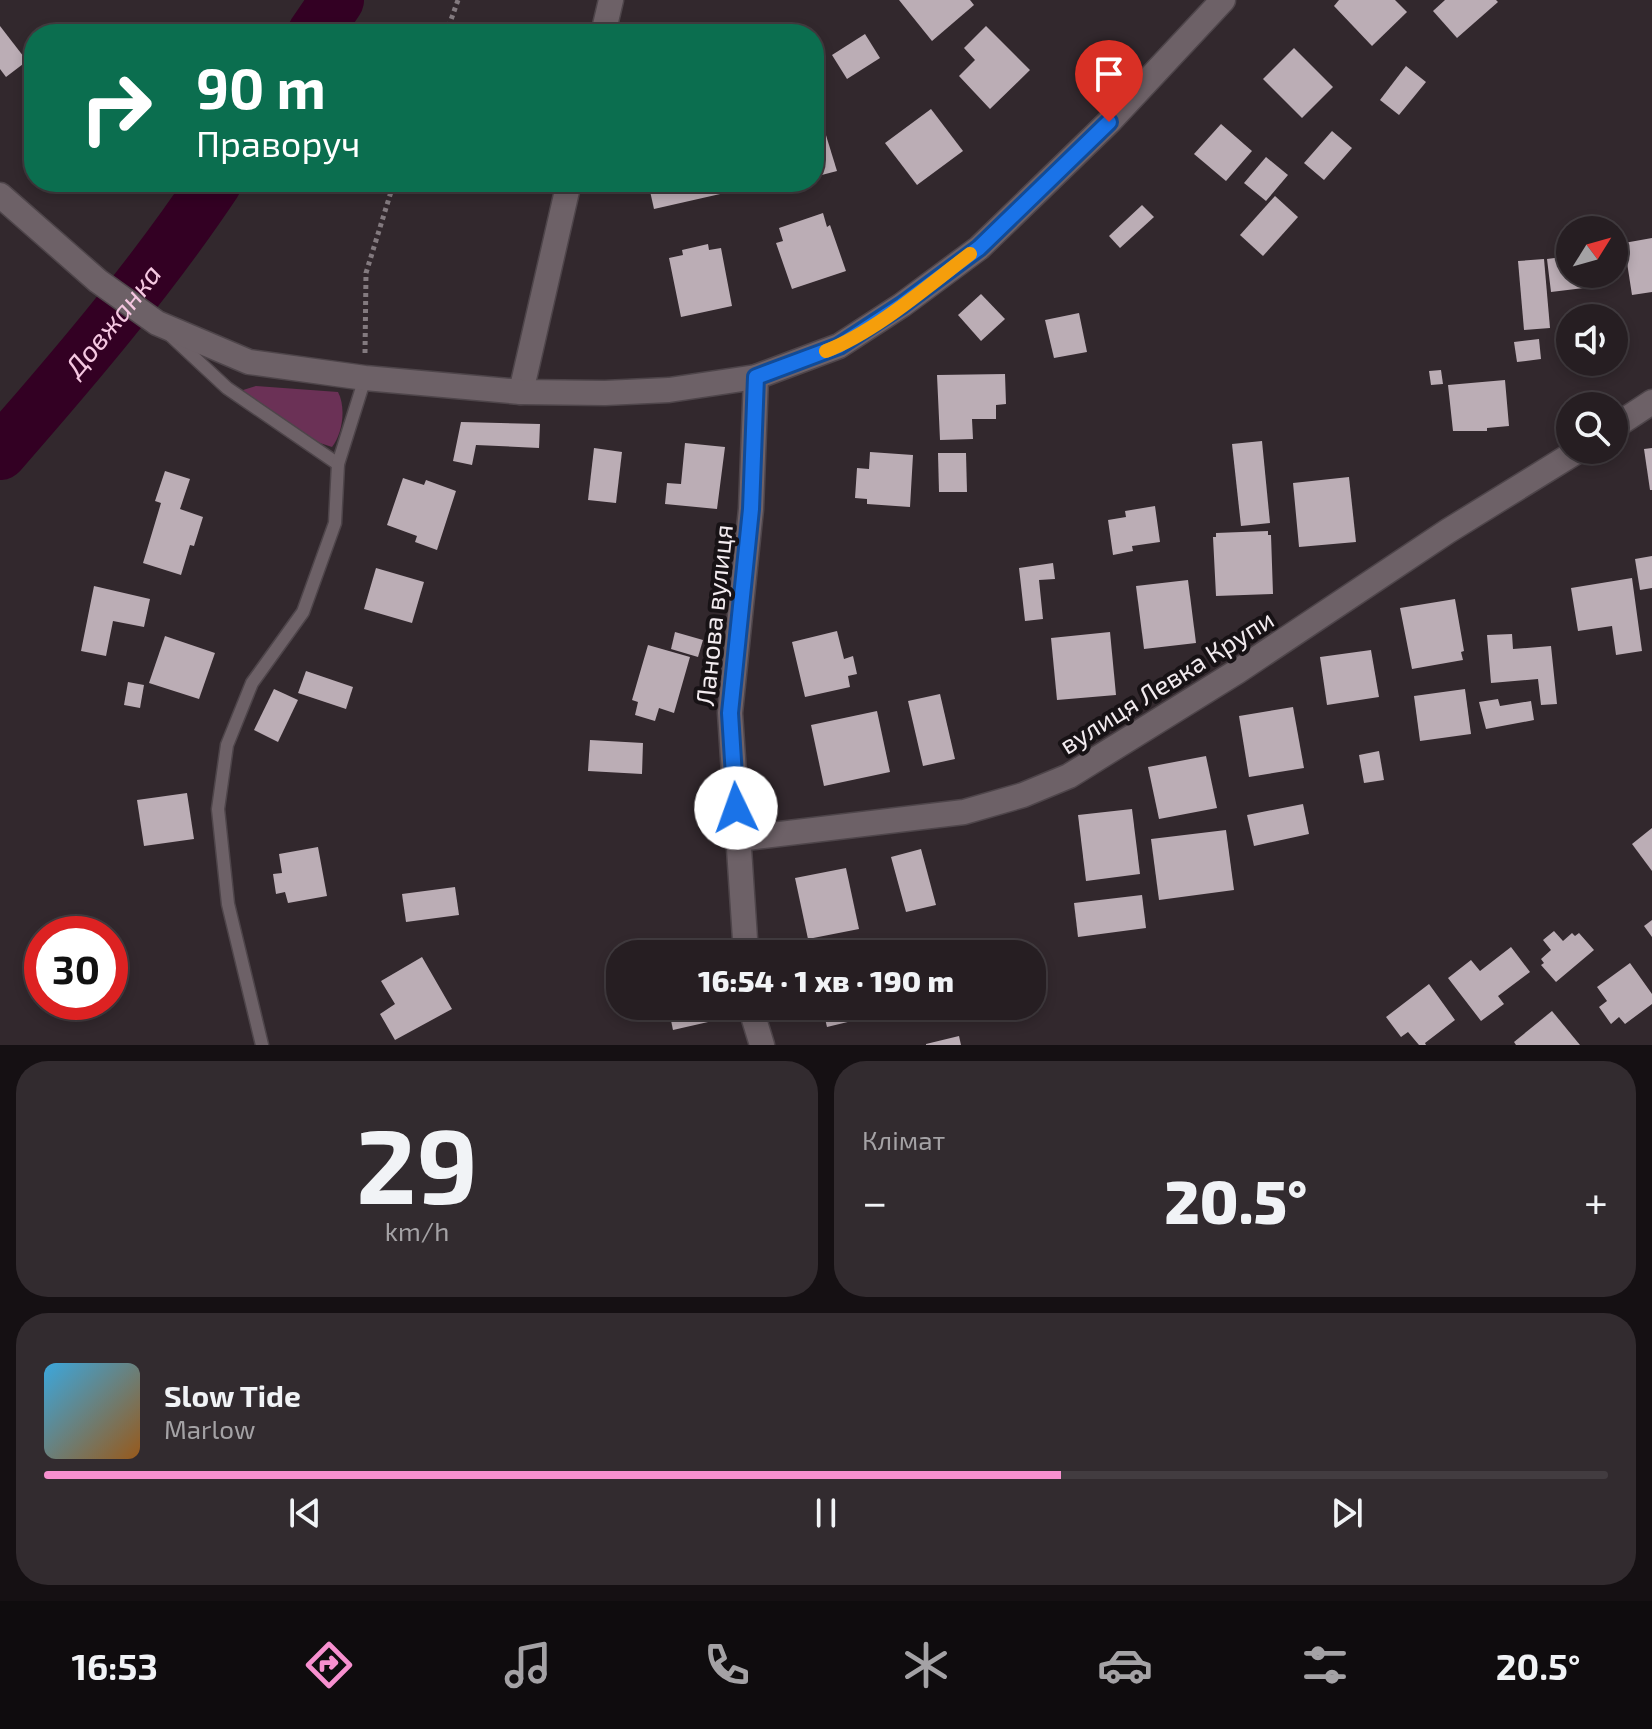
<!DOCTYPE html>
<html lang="uk">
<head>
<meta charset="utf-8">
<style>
  body { margin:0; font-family:"Exo 2",sans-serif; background:#322b2f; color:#f1f3f6; height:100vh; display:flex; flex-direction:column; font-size:30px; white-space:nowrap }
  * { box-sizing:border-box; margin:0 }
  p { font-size:26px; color:#a4a2a5 }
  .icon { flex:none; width:44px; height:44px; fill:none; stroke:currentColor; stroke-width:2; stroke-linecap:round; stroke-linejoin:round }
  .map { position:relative; height:1045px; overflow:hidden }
  .panel { display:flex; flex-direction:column; gap:16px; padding:16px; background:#151013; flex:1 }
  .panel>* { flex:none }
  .guide { position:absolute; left:24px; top:24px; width:800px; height:168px; border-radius:32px; box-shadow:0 4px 12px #0003,0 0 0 2px #423c40; background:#0b6e4f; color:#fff; overflow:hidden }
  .needle { width:52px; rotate:53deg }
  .fabs { position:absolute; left:1556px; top:216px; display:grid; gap:16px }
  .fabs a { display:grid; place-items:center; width:72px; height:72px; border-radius:50%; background:#261e22; box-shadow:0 4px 12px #0003,0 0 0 2px #423c40; font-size:40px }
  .speed { position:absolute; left:24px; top:916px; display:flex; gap:16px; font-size:40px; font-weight:700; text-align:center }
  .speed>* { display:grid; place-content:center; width:104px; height:104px; border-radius:50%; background:#261e22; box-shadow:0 4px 12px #0003,0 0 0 2px #423c40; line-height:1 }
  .speed .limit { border:12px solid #d22; background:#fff; color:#111 }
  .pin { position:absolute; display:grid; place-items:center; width:68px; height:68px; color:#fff; margin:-82px -34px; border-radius:50% 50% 50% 0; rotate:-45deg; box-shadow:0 0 8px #0007 }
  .pin .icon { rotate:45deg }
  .me { position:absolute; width:88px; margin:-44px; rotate:357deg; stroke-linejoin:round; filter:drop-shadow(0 0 6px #0008) }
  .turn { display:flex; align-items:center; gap:28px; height:168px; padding:0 40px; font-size:36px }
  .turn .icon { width:104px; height:104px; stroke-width:2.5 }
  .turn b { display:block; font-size:56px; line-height:68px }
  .big { font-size:60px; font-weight:800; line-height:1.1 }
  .panel .card { flex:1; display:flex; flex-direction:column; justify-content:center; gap:12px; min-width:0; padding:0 28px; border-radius:32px; background:#322b2f }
  .panel .dial { align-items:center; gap:0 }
  .dial b { font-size:104px; line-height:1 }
  .song { display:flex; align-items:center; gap:24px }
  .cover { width:96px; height:96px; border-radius:12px; background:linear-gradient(135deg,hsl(200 70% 55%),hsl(30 70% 35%)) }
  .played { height:8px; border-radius:4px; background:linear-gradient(90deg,#f790cf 65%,#423c40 65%) }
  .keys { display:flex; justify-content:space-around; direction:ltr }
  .heat { display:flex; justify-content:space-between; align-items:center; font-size:44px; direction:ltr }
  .panel .tiles { flex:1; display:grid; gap:16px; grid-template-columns:1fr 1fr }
  .card:last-child { grid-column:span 2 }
  .trip { position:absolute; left:606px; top:940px; width:440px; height:80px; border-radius:32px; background:#261e22; box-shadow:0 4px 12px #0003,0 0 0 2px #423c40; font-weight:800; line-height:80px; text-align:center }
  .tabs { display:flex; height:128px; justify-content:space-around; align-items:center; background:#0f0c0e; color:#a4a2a5 }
  .tabs .icon { width:56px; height:56px }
  .tabs .active { color:#f790cf }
  .tabs b { font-size:36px; color:#f1f3f6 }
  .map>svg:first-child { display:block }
</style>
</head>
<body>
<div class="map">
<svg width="1652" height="1045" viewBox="0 0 1652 1045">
  <rect width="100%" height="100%" fill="#32282d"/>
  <path fill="#6b3156" d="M256,386L338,392C346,407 343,433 332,447L320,443L245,395L243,390Z"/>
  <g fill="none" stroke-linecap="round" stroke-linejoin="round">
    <g stroke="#330023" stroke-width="54">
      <path d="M314,34L337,0"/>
      <path id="s1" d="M0,453C76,366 151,278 215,182"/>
    </g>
  </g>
  <g fill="#bbadb5">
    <path d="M899,0H970L974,5L932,41Z"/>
    <path d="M1339,0H1395L1407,12L1372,46L1334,6Z"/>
    <path d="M1445,0H1496L1498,2L1457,38L1433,11Z"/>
    <path d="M0,26L27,61L6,77L0,69Z"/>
    <path d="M986,26L1030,70L990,109L959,76L975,60L964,48Z"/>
    <path d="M865,34L880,58L847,79L832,55Z"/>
    <path d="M1294,48L1333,87L1302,118L1263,79Z"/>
    <path d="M34,59V79L24,68Z"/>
    <path d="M1406,66L1426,82L1399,115L1380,100Z"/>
    <path d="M931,109L963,151L917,185L885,143Z"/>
    <path d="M1221,124L1252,151L1226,181L1194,154Z"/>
    <path d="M1332,131L1352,148L1324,180L1304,163Z"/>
    <path d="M825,132L837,171L814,177V135Z"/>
    <path d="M1266,157L1288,175L1266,201L1244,183Z"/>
    <path d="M648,182H727L729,192L654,209Z"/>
    <path d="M1275,196L1298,217L1263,256L1240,235Z"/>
    <path d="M1142,205L1154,217L1120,248L1109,236Z"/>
    <path d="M823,213L827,227L830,225L846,271L792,289L776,243L783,241L779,228Z"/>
    <path d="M1652,238V292L1632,295L1624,243Z"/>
    <path d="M708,244L709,250L721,248L732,306L681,317L669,258L683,255L682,250Z"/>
    <path d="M1570,256V274H1590L1592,287L1551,292L1547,259Z"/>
    <path d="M1544,259L1550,328L1524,330L1518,261Z"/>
    <path d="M981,294L1005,319L981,341L958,315Z"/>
    <path d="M1079,313L1087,352L1054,358L1045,320Z"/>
    <path d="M1539,339L1541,359L1517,362L1514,342Z"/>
    <path d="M1441,370L1443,384L1431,385L1429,371Z"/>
    <path d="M1005,374L1006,404L996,405V419H972L973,439L940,440L937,375Z"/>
    <path d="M1505,380L1509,426L1487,428V431H1453L1448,385Z"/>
    <path d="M461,422L540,424L539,448L476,445L472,465L453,461Z"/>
    <path d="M1262,441L1270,523L1241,526L1232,444Z"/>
    <path d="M685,443L725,447L717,509L665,504L667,483L681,484Z"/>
    <path d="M594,448L622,452L616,503L588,500Z"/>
    <path d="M1652,448V490H1650L1644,449Z"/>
    <path d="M870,452L913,455L910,507L867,504V499L855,498L857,468L869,469Z"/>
    <path d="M938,453H966L967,492H939Z"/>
    <path d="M165,471L190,479L180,509L203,517L194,546L190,545L181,575L143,563L161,503L155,501Z"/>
    <path d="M1349,477L1356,542L1299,547L1293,483Z"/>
    <path d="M403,478L424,485L426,480L456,491L437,550L415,542L417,536L387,525Z"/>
    <path d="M1155,506L1160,542L1132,546L1133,551L1113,555L1108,520L1126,517L1125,511Z"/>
    <path d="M1268,531V535H1271L1273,594L1216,596L1213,537H1216V533Z"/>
    <path d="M1652,556V588L1640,590L1635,559Z"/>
    <path d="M1053,563L1055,579L1039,580L1043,619L1025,621L1019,568Z"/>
    <path d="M376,568L424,582L412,623L364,609Z"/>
    <path d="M1632,578L1642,651L1616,655L1612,626L1578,631L1571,588Z"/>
    <path d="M1188,580L1196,643L1144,649L1136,586Z"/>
    <path d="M94,586L150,599L144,627L113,621L106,656L81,651Z"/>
    <path d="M1455,599L1464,651L1461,652L1463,660L1412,669L1400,608Z"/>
    <path d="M837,631L844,659L853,656L857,674L848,676L850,687L805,697L792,642Z"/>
    <path d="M675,632L703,640L698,657L671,649Z"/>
    <path d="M1110,632L1116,695L1057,700L1051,638Z"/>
    <path d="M1512,634L1513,649L1551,646L1557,704L1541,705L1538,679L1491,683L1487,635Z"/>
    <path d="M165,636L215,653L199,699L149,683Z"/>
    <path d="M648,645L690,657L674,713L659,708L655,721L635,715L638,702L632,700Z"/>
    <path d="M1371,650L1379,697L1327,705L1320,657Z"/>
    <path d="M306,671L353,687L346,709L298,693Z"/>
    <path d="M128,682L144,685L140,708L124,705Z"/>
    <path d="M274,689L298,700L278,742L254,730Z"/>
    <path d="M1465,689L1471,734L1420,741L1414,696Z"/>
    <path d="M940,694L955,759L923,766L908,701Z"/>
    <path d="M1498,699L1500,706L1531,701L1534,720L1486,729L1479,702Z"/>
    <path d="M1293,707L1304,768L1249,777L1239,716Z"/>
    <path d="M877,711L890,772L824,786L811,725Z"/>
    <path d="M590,740L643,743L642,774L588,771Z"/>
    <path d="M1379,751L1384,780L1364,783L1359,755Z"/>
    <path d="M1206,756L1217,808L1159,819L1148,767Z"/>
    <path d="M187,793L194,839L144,846L137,800Z"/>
    <path d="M1303,804L1309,834L1254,846L1247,815Z"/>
    <path d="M1132,809L1140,874L1086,881L1078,815Z"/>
    <path d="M1652,828V871L1632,844Z"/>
    <path d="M1226,830L1234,890L1159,900L1151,839Z"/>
    <path d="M318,847L327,896L288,903L285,892L276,894L273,874L282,873L279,854Z"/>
    <path d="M921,849L936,905L906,912L891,857Z"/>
    <path d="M846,868L859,929L808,939L795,878Z"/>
    <path d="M455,887L459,915L406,922L402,894Z"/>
    <path d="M1142,895L1146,928L1078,937L1074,903Z"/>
    <path d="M1652,920V937L1644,926Z"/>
    <path d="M1554,931L1563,941L1572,933L1575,936L1579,933L1594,950L1556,982L1541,965L1544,963L1541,959L1551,950L1543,940Z"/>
    <path d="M937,947L939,954H911V953Z"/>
    <path d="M1511,947L1530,972L1498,996L1504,1004L1481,1021L1448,978L1471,960L1480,971Z"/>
    <path d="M422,957L452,1009L395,1040L380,1014L395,1004L381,981Z"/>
    <path d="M1630,963L1652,994V1004L1625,1024L1619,1017L1611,1024L1599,1007L1607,1001L1597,987Z"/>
    <path d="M1429,984L1455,1020L1425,1043L1426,1045H1419L1408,1032L1401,1037L1386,1017Z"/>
    <path d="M668,1006H728L730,1017L673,1030Z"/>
    <path d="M822,1006H884L885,1013L827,1027Z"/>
    <path d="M1552,1011L1580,1045H1516L1514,1042Z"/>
    <path d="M959,1036L961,1045H926V1044Z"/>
  </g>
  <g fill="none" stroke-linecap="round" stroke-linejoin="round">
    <defs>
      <g id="lane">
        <path d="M170,335L227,388L338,464"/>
        <path d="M262,1045L228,904L218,809L227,745L252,683L303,612L335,523L338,464L365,378"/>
      </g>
      <g id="street">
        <path d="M603,34L611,0"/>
        <path d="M521,392L569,182"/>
        <path d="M1614,427L1652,402"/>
        <path d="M738,839L964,812L1023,795L1069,776L1238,671L1448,531L1579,450"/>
        <path d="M746,954L730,713L751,509L756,377"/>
        <path d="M750,1006L762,1045"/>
      </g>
      <path id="secondary" d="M0,195L98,281L157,323L249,362L365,378L521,392L605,393L669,390L756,377L839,346L902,305L979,248L1109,122L1223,0"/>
    </defs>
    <use href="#lane" stroke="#4e454a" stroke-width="15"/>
    <use href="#street" stroke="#4e454a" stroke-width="27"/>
    <use href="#secondary" stroke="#4e454a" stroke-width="27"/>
    <g stroke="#837a7f" stroke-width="5" stroke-dasharray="4 4" stroke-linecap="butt">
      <path d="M446,34L458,0"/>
      <path d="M365,353L366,273L394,182"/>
    </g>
    <use href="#lane" stroke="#6d6167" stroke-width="12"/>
    <use href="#street" stroke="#6d6167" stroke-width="24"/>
    <use href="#secondary" stroke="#6d6167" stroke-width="24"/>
  </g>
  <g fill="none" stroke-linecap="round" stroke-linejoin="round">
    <defs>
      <path id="route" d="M736,808L730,713L751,509L756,377L839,346L902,305L979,248L1109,122"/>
    </defs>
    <use href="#route" stroke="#114b97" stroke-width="20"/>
    <use href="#route" stroke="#1a73e8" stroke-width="14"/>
    <path stroke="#f59e0b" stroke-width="14" d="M826,351C875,332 928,286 970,254"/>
  </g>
  <g text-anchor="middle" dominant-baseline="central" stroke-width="8" stroke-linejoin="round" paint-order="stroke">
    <g font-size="26" fill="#f2ebef" stroke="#171215">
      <text transform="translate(713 615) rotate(-84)">Ланова вулиця</text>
      <text transform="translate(1166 681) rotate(-32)">вулиця Левка Крупи</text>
    </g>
    <g font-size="28" font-style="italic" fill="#f5c7e1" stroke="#171215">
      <text stroke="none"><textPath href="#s1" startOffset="174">Довжанка</textPath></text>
    </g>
  </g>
</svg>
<div class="fabs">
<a><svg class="needle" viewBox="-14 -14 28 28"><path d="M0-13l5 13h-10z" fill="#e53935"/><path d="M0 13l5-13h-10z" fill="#a4a2a5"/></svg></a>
<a><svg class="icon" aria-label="sound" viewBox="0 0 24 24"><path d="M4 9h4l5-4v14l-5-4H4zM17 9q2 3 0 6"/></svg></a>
<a><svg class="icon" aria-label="search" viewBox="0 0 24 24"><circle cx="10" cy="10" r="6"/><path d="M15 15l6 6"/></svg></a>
</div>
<div class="speed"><div class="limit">30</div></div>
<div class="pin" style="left:1109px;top:122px;background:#d93025"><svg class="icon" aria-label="arrive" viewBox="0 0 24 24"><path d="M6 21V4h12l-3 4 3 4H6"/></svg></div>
<svg class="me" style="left:736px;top:808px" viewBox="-20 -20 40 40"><circle r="19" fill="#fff"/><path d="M0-13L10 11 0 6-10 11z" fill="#1a73e8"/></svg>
<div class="trip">16:54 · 1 хв · 190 m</div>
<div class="guide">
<div class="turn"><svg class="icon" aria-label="right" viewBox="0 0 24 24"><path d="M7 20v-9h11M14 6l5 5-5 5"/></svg><div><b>90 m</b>Праворуч</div></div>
</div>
</div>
<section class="panel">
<div class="tiles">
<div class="card dial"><b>29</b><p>km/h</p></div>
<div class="card"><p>Клімат</p>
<div class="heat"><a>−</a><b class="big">20.5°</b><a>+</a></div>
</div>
<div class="card">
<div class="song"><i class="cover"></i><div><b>Slow Tide</b><p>Marlow</p></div></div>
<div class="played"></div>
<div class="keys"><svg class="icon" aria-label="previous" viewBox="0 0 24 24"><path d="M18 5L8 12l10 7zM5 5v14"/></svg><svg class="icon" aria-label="pause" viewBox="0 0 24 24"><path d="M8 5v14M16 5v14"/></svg><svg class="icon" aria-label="next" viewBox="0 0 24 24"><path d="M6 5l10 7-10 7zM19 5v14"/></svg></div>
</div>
</div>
</section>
<nav class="tabs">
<b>16:53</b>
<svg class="icon active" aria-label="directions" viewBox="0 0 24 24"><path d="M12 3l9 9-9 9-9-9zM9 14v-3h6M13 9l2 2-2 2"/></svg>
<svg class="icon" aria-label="music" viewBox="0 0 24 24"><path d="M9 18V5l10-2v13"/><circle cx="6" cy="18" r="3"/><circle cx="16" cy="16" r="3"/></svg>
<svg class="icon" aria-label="phone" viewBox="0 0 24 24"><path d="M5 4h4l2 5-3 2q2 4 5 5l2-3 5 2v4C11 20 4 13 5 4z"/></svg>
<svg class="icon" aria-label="climate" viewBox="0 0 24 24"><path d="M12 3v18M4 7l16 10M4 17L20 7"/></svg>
<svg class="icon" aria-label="car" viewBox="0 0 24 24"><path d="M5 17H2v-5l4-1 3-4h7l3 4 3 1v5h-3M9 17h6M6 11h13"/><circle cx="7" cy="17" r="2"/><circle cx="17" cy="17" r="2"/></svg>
<svg class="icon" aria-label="filters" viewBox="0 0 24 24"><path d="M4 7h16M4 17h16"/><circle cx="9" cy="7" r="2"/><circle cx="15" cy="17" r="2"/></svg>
<b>20.5°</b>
</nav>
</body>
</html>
